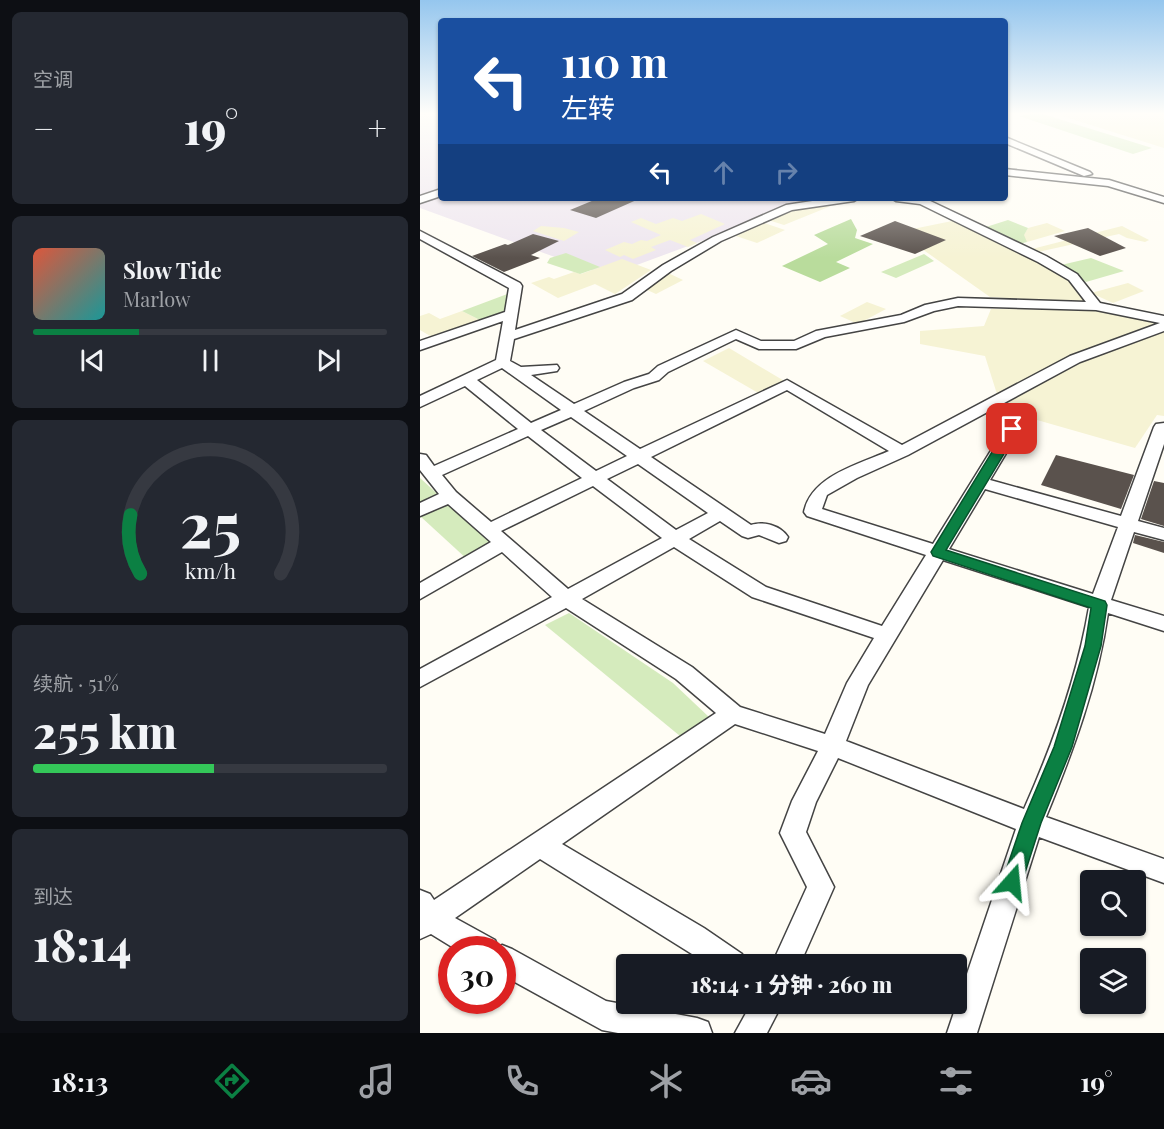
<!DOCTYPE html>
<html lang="zh">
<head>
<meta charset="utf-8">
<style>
  body { margin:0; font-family:"Playfair Display","Noto Sans SC",serif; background:#242831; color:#f1f3f6; height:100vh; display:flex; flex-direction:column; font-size:22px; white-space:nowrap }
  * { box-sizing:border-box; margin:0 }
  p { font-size:20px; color:#9ea1a6 }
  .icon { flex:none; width:33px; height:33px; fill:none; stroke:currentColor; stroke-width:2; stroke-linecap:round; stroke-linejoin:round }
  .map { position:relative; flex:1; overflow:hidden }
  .drawer { display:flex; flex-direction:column; gap:12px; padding:12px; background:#0d0f14; width:420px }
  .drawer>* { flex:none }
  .hud { position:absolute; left:18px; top:18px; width:570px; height:183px; border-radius:6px; box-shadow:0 2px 4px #0004; background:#1a4fa0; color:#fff; overflow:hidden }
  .controls { position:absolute; left:660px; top:870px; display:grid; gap:12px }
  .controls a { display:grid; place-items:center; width:66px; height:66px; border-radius:6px; background:#171b24; box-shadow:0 2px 4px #0004; font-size:30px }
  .speed { position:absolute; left:18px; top:936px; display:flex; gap:12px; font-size:30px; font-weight:700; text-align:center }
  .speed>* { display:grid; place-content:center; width:78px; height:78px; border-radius:50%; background:#171b24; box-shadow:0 2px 4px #0004; line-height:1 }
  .speed .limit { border:9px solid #d22; background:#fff; color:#111 }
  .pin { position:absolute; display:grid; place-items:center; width:51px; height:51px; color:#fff; margin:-26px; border-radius:12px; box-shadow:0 3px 9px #0006 }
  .me { position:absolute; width:66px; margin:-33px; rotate:18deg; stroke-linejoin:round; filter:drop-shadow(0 0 4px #0008) }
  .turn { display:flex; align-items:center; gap:21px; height:126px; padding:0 24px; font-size:27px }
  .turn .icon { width:78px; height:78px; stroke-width:2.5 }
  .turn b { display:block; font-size:42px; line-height:51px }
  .lanes { display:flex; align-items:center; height:57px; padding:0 24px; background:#0003; justify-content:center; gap:30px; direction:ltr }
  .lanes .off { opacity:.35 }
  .big { font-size:45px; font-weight:800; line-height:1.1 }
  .drawer .widget { flex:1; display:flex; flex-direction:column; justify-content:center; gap:9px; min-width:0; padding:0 21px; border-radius:9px; background:#242831 }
  .drawer .dial { align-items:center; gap:0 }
  .dial svg { height:156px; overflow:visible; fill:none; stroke:#363941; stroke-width:7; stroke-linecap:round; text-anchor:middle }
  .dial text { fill:#f1f3f6; stroke:none }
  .song { display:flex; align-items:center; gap:18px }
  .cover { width:72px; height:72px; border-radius:9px; background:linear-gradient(135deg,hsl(10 70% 55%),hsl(180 70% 35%)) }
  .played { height:6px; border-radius:3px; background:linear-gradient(90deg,#0b8043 30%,#363941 30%) }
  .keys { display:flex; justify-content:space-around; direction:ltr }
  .heat { display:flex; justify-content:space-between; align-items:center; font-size:33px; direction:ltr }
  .charge { height:9px; border-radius:4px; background:linear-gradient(90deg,#34c759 51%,#363941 0) }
  .trip { position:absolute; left:196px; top:954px; width:351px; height:60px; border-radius:6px; background:#171b24; box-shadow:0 2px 4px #0004; font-weight:800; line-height:60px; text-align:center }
  .menu { display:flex; height:96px; justify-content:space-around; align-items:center; background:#090b0e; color:#9ea1a6 }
  .menu .icon { width:42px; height:42px }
  .menu .selected { color:#0b8043 }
  .menu b { font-size:27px; color:#f1f3f6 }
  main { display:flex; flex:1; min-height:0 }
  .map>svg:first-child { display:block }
</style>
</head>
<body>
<main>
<section class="drawer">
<div class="widget"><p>空调</p>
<div class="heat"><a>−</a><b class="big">19°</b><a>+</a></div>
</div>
<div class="widget">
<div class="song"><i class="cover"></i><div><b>Slow Tide</b><p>Marlow</p></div></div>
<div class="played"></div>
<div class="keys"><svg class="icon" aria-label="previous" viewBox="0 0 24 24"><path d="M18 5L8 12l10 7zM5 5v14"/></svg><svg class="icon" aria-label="pause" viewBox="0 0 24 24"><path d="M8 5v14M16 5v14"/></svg><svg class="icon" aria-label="next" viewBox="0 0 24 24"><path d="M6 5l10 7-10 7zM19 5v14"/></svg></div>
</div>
<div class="widget dial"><svg viewBox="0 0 100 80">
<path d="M14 69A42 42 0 1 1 86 69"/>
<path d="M14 69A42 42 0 0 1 9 39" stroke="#0b8043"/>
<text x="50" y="56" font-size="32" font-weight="700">25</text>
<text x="50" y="72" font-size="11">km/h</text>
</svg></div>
<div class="widget"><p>续航 · 51%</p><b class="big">255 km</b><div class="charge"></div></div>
<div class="widget"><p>到达</p><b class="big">18:14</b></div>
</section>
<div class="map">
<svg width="744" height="1033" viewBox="0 0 744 1033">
  <rect width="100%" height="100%" fill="#fffdf5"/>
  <path fill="#eee6ef" d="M0,114H21V198H398L187,276L0,208Z"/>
  <g fill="#f6f3d4">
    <path d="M645,114H744V148L642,116Z"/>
    <path d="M411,206L364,225L348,220L374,209Z"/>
    <path d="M281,214L305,224L270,240L277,243L268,247L250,240L231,247L236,250L213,259L204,255L200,257L185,250L204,242L212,244L221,240L227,241L241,235L211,222L221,218L236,224L253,218L262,221Z"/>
    <path d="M537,220L648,278L665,303L570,297L478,232Z"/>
    <path d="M341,222L365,230L337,243L313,235Z"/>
    <path d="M627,223L645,231L607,242L603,236L608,228Z"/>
    <path d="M121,226L144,228L159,232L144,241L113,231Z"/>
    <path d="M702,226L729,240L725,242L707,238L699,234L618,252L612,249Z"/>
    <path d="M202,259L231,270L195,294L175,284L138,298L111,283L129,277L134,279L154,272L161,274Z"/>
    <path d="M248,273L263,280L236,294L225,289Z"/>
    <path d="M708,283L724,291L693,303L671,293Z"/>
    <path d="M447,302L466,309L438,324L420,316Z"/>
    <path d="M571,309L674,310L744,323V416L737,415L715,448L582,410L565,356L500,344V331L564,326Z"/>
    <path d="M42,311L60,320L12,337L0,330V316L9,313L20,319Z"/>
    <path d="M309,348L366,382L340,394L283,361Z"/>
  </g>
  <g fill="#d5ebbd">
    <path d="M611,114H623L732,148L713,154L599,116Z"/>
    <path d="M588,220L608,228L604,235L607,242L599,244L566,227Z"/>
    <path d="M146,253L180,267L160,274L127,263L130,258Z"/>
    <path d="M504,254L514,261L476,278L461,272Z"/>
    <path d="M671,258L704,271L666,282L641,265Z"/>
    <path d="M90,293L87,311L60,320L42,311Z"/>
    <path d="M0,478L69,541L68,549L48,560L0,516Z"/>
    <path d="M149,613L253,683L290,718L260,736L125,625Z"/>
  </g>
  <path fill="#b9dc9c" d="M431,219L437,230L435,238L453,244L416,262L430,268L400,282L362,266L408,244L394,235Z"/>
  <g fill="#5a524d">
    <path d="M179,198H221L176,218L150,210Z"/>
    <path d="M475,221L526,240L495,254L440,236Z"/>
    <path d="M668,228L706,248L680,256L634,236Z"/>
    <path d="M113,234L139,241L111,255L120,258L84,272L52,256L85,244L88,245Z"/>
    <path d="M636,455L714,475L701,509L621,485Z"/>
    <path d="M734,481L744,483V526L721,519Z"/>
    <path d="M715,535L744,542V553L713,543Z"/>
  </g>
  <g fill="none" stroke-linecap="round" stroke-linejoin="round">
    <defs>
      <g id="street">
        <path d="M585,137L670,172L672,174L664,176L585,143Z"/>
        <path d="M585,169L689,180L744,197V203L688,186L585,175Z"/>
        <path d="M21,189V196L0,203V196Z"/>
        <path d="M412,198H439L434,201L372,210L301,241L251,271L212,300L94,339L90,361L101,367L137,365L139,368L137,371L111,375L154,404L204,382L229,374L238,366L316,330L341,341H374L396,331L481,315L505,305L538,298L666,302L649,280L618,262L500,204L476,201L471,198L506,199L626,256L657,274L680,303L744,316V331L660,362L488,455L437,478L407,495L402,509L513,544L593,415L601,410L609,415L570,480L701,516L734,427L736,424L744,423V444L718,521L744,528V540L714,532L691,600L744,616V631L688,613C678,684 653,751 626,817L744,859V883L619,837L557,1033H527L596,829L418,758L396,802L386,832L414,887L380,964H352L387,887L360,833L372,801L398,751L315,724L142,844L284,928L322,954L326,964H288L120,859L35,918L75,940L78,947L82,945L92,949L186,1001L277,1018L288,1022L292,1033H198L182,1030L82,975V950H37L11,934L0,939V890L10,894L14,900L296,713L256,679L146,608L0,687V669L132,597L82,552L0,599V583L71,542L28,504L0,516V503L19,494L0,470V454L6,455L14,466L98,429L45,386L0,407V396L76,360L83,321L0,350V341L85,312L89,288L0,239V231L100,283L102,286L95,330L202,294L243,265L293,237L366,205ZM538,306L676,310L740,323L650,356L482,445L367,380L220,449L164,411L214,388L239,380L248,372L316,339L339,349H376L405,337L484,322L514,311ZM82,368L141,410L111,423L57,380ZM367,390L469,451C439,464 391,476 384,512L387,516L506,555L462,626L346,587L269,539L300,521L322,536L328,538L339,535L359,543L366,541L368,537C360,525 343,521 331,525L231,457ZM151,417L207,456L176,471L121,430ZM108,436L162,478L71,522L36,492L22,475ZM218,464L288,513L256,530L187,479ZM173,486L242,538L148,589L81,531ZM565,489L698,527L673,594L529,549ZM254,547L332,597L454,638L427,683L405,734L320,707L272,667L162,599ZM523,560L669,607C657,678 633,744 604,809L426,741L448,685Z"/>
        <path d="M331,1004H362L347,1033H315Z"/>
      </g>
    </defs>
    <use href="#street" stroke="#444" stroke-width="3"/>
    <use href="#street" fill="#fff" fill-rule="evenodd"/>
  </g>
  <linearGradient id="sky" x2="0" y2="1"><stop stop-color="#95c6ee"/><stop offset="0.44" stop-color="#fffefa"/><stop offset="1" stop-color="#fffefa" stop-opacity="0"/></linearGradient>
  <rect width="744" height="258" fill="url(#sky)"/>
  <path fill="#0b8043" stroke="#07532c" stroke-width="1.5" d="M592,426L599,429L526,550L685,601L687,605L681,646L652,747L621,823L602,882L599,889L592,891L585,889L582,882L602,823L634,747L665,646L671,608L513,556L511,552L586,429Z"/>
</svg>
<div class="controls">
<a><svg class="icon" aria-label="search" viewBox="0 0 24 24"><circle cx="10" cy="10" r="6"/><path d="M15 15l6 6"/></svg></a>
<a><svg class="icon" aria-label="layers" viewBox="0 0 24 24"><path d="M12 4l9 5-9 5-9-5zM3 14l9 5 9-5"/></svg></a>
</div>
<div class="speed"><div class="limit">30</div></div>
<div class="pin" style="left:592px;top:429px;background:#d93025"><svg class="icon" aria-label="arrive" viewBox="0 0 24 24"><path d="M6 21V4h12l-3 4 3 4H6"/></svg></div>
<svg class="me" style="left:592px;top:882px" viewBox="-20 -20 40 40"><path d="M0-17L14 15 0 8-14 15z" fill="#0b8043" stroke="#fff" stroke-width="4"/></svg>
<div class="trip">18:14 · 1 分钟 · 260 m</div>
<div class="hud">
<div class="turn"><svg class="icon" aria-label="left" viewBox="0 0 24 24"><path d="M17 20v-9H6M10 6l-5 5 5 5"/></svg><div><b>110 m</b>左转</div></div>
<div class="lanes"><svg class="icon" aria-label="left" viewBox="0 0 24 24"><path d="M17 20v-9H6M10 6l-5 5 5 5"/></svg><svg class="icon off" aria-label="ahead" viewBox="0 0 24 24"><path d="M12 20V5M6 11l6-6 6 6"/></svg><svg class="icon off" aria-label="right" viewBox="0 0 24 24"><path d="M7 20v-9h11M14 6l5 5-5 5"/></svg></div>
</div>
</div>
</main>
<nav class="menu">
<b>18:13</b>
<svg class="icon selected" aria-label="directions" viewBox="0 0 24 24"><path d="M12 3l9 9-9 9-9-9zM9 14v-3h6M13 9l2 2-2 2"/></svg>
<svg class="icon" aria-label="music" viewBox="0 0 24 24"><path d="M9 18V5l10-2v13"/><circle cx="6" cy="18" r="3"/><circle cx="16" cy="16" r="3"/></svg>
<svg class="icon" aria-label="phone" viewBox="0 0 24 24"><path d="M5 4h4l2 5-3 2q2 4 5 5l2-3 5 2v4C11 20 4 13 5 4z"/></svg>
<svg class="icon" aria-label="climate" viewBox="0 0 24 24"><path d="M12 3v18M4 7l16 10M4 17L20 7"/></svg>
<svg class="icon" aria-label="car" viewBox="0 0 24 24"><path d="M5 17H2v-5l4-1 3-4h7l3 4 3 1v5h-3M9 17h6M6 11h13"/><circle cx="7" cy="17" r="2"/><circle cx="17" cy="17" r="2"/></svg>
<svg class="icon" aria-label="filters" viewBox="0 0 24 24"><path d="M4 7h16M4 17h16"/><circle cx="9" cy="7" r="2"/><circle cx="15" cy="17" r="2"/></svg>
<b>19°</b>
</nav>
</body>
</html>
